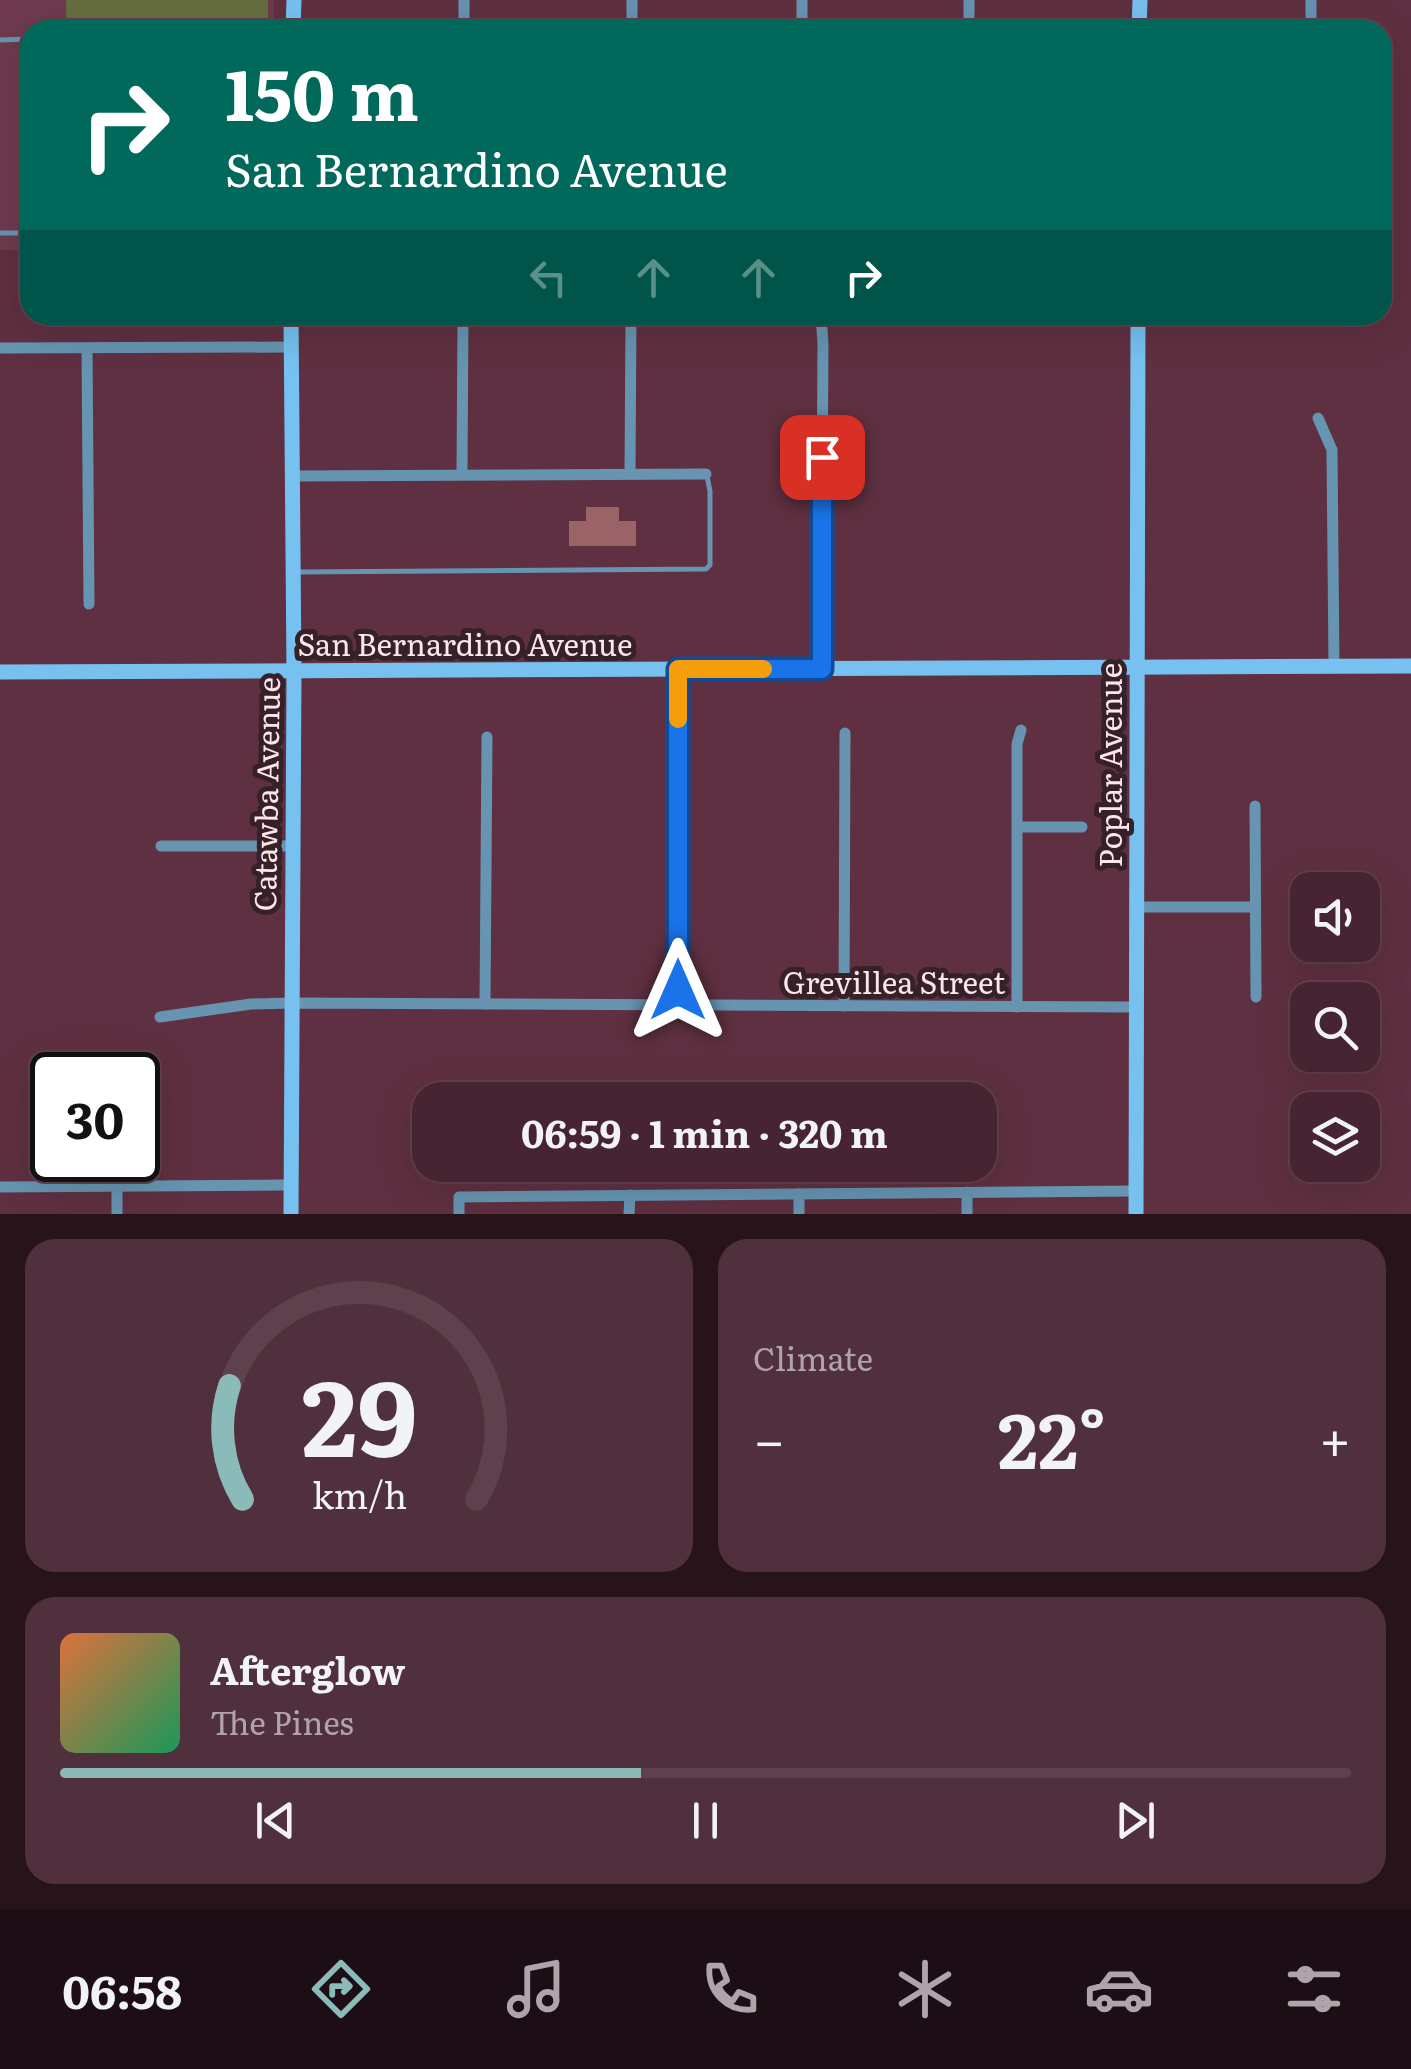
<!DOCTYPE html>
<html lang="en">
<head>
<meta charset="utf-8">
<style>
  body { margin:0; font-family:Literata,serif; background:#51303d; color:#f1f3f6; height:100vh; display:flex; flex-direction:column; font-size:38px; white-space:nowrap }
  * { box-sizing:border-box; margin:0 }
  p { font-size:32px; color:#b0a4ab }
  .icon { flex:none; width:55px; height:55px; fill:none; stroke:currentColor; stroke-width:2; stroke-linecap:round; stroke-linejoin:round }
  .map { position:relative; height:1214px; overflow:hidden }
  .panel { display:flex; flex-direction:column; gap:25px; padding:25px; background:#27141b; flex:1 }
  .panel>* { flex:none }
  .hud { position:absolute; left:20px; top:20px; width:1372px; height:305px; border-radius:30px; box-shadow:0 10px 40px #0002,0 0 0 2px #5f414d; background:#00695c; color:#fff; overflow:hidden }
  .tools { position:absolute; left:1290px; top:872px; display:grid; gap:20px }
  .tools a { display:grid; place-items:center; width:90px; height:90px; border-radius:20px; background:#472431; box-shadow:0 10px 40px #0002,0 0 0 2px #5f414d; font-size:50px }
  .speed { position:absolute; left:30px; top:1052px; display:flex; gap:20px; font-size:50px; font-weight:700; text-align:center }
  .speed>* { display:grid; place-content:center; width:130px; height:130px; border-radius:50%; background:#472431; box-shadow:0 10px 40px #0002,0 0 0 2px #5f414d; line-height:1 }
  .speed .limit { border:5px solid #111; border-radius:15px; background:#fff; color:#111 }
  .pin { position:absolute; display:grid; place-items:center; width:85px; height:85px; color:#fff; margin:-42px; border-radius:20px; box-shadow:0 5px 15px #0006 }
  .me { position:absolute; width:110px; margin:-55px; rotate:0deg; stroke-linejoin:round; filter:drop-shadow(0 0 8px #0008) }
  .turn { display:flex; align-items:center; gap:35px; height:210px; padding:0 40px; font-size:45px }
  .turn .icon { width:130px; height:130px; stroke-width:2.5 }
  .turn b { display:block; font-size:70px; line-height:85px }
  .lanes { display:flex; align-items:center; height:95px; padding:0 40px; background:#0003; justify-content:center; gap:50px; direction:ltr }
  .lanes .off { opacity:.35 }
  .big { font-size:75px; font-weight:700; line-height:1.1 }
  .panel .widget { flex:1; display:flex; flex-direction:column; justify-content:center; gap:15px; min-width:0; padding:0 35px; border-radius:30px; background:#51303d }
  .panel .dial { align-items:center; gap:0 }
  .dial svg { height:260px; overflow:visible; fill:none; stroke:#5f414d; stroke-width:7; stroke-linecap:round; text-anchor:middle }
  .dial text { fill:#f1f3f6; stroke:none }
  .song { display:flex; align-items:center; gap:30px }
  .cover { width:120px; height:120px; border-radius:15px; background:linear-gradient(135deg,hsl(20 70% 55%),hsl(150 70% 35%)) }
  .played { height:10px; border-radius:5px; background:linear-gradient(90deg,#8bbbb9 45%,#5f414d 45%) }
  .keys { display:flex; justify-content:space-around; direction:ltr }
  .heat { display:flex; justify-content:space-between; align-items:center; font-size:55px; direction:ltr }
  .panel .tiles { flex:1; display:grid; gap:25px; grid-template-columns:1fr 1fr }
  .widget:last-child { grid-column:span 2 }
  .trip { position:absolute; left:412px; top:1082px; width:585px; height:100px; border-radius:30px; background:#472431; box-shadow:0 10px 40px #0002,0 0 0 2px #5f414d; font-weight:700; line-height:100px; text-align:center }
  .tab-bar { display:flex; height:160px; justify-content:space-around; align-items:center; background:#1c0e14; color:#b0a4ab }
  .tab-bar .icon { width:70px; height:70px }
  .tab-bar .active { color:#8bbbb9 }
  .tab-bar b { font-size:45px; color:#f1f3f6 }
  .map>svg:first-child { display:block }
</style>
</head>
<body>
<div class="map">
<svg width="1411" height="1214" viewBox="0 0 1411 1214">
  <rect width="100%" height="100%" fill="#5f3041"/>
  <path fill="#6f3a4e" d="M0,0H274V30H30V250H0Z"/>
  <path fill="#656e40" d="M66,0H268V30H67Z"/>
  <path fill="#9a6365" d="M586,507H619V521H636V546H569V521H586Z"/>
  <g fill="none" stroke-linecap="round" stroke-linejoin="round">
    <g stroke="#6694b1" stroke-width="5">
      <path d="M0,40L30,39"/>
      <path d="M0,233H30"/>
      <path d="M297,572L706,569L710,565V491L707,476"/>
    </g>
    <g stroke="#6694b1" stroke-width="11">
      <path d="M802,0V30"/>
      <path d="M969,0V30"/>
      <path d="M464,30V0"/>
      <path d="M632,30V0"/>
      <path d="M1311,30V0"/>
      <path d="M821,315L823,344L821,669"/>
      <path d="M0,348L291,347"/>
      <path d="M87,348L89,604"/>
      <path d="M1318,418L1332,450L1334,666"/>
      <path d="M630,473L631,315"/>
      <path d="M462,474L463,315"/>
      <path d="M291,476L706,474"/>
      <path d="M1255,806L1256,997"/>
      <path d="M1018,827H1082"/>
      <path d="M161,846H291"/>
      <path d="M1137,907H1255"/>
      <path d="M485,1004L487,737"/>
      <path d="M678,1005V669"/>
      <path d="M844,1006L845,733"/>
      <path d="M1017,1007V744L1021,730"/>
      <path d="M160,1017L251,1004L291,1003L1137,1007"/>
      <path d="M117,1186V1214"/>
      <path d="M0,1187L291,1185"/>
      <path d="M967,1192V1214"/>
      <path d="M799,1194V1214"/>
      <path d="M459,1214V1197L1136,1191"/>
      <path d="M629,1214L630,1195"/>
    </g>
    <g stroke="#76c1f0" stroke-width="15">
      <path d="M293,30L294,0"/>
      <path d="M1139,30L1140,0"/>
      <path d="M291,315L294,671L291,1214"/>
      <path d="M0,672L1411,666"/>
      <path d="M1136,1214L1138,315"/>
    </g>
  </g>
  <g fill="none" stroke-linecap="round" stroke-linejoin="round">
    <defs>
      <path id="route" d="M678,990V669H822V457"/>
    </defs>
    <use href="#route" stroke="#114b97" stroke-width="25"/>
    <use href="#route" stroke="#1a73e8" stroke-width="18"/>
    <path stroke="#f59e0b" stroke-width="18" d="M678,719V669H763"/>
  </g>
  <g text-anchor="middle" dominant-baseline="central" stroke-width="10" stroke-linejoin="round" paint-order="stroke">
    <g font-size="30" fill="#fee5ec" stroke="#362128">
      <text x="465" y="643">San Bernardino Avenue</text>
      <text transform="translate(1109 765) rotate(-90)">Poplar Avenue</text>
      <text transform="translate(265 794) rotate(-89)">Catawba Avenue</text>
      <text x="894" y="981">Grevillea Street</text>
    </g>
  </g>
</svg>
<div class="tools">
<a><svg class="icon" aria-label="sound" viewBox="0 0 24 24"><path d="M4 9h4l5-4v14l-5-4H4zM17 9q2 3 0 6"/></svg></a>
<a><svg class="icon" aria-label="search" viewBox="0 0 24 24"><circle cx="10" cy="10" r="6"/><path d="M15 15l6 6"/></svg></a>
<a><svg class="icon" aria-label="layers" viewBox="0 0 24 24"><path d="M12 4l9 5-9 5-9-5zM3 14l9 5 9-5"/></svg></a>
</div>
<div class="speed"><div class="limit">30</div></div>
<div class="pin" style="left:822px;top:457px;background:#d93025"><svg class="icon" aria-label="arrive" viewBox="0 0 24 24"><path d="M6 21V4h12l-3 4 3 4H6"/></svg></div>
<svg class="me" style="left:678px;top:990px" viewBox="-20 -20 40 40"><path d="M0-17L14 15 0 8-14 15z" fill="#1a73e8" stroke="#fff" stroke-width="4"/></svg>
<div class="trip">06:59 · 1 min · 320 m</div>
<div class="hud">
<div class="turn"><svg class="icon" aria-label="right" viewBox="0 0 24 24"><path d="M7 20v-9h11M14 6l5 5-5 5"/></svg><div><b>150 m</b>San Bernardino Avenue</div></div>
<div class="lanes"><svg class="icon off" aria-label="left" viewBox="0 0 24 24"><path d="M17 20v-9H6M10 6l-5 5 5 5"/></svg><svg class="icon off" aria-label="ahead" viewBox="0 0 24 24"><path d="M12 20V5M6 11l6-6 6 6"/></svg><svg class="icon off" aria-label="ahead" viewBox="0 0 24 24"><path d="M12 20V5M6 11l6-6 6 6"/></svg><svg class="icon" aria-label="right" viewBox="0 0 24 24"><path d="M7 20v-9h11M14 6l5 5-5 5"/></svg></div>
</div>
</div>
<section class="panel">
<div class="tiles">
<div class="widget dial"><svg viewBox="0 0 100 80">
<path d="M14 69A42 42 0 1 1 86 69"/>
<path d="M14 69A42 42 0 0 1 10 34" stroke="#8bbbb9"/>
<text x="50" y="56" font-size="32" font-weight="700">29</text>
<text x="50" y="72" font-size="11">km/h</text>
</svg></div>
<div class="widget"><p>Climate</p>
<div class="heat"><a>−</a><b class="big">22°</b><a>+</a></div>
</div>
<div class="widget">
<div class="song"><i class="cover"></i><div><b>Afterglow</b><p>The Pines</p></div></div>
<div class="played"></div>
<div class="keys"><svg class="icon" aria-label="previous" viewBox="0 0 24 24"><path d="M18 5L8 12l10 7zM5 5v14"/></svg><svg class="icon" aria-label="pause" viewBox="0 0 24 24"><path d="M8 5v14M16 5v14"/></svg><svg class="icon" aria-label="next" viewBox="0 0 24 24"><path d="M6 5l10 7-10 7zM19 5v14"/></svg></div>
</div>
</div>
</section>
<nav class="tab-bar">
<b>06:58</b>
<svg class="icon active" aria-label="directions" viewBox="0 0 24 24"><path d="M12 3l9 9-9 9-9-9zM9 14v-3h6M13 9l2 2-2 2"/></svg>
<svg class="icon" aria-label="music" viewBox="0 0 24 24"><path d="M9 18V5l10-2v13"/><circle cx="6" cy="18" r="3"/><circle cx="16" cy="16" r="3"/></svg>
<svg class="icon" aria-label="phone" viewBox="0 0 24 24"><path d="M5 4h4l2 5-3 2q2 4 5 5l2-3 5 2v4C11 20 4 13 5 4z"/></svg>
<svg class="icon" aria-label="climate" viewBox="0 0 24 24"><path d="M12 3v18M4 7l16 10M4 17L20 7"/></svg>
<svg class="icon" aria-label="car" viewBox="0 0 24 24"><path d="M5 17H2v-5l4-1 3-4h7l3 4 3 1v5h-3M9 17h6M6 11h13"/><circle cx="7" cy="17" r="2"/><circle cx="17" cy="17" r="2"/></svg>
<svg class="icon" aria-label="filters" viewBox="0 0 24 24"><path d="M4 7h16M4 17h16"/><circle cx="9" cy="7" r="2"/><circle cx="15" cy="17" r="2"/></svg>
</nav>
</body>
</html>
